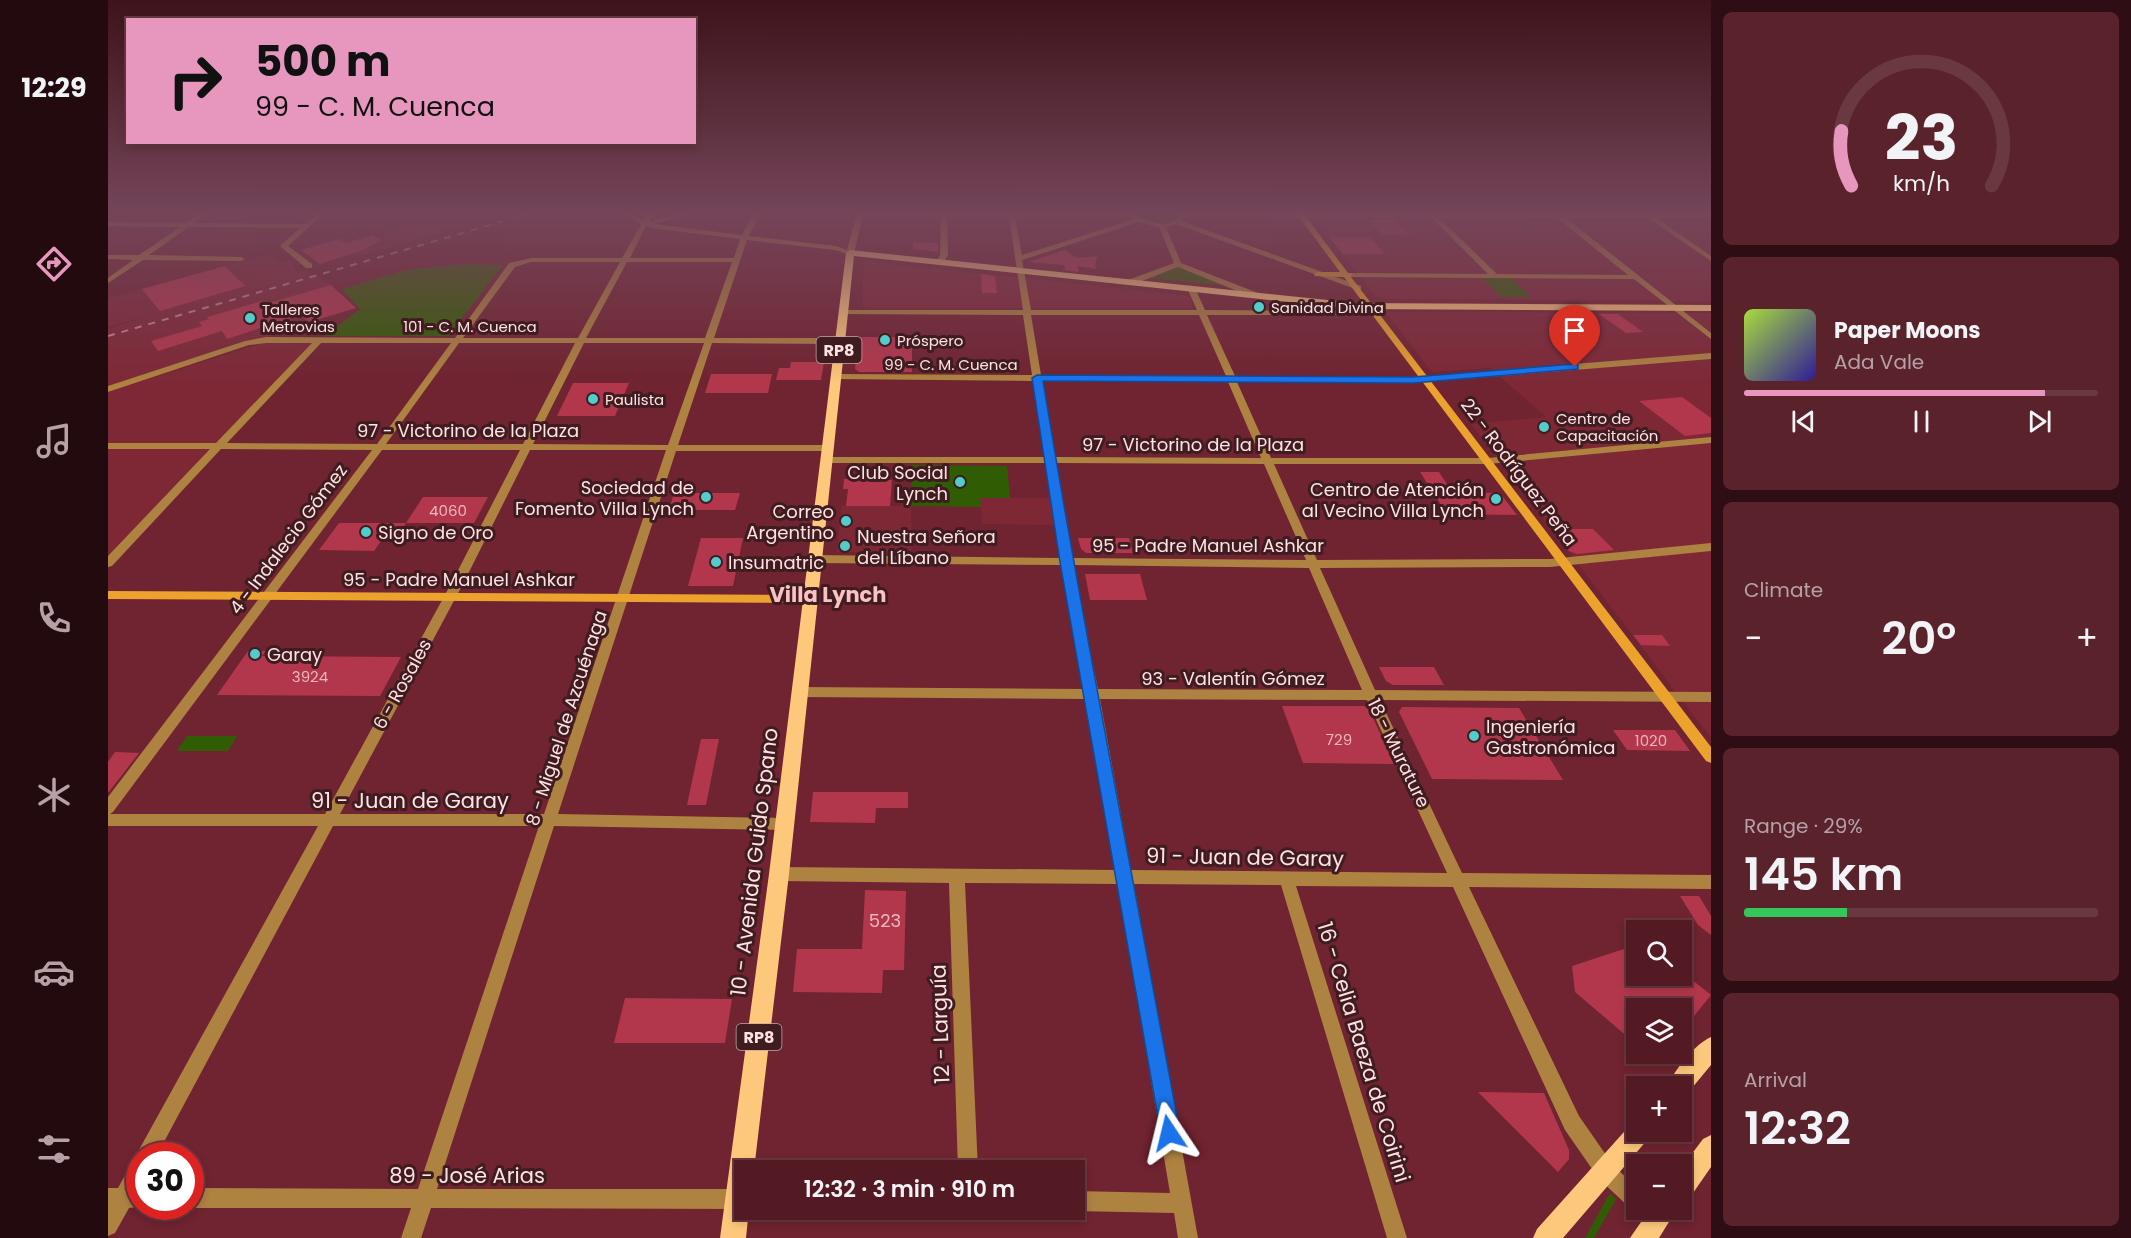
<!DOCTYPE html>
<html lang="en">
<head>
<meta charset="utf-8">
<style>
  body { margin:0; font-family:Poppins,sans-serif; background:#5a232c; color:#f1f3f6; height:100vh; display:flex; flex-direction:column; font-size:22px; white-space:nowrap }
  * { box-sizing:border-box; margin:0 }
  p { font-size:20px; color:#b5a1a6 }
  .icon { flex:none; width:33px; height:33px; fill:none; stroke:currentColor; stroke-width:2; stroke-linecap:round; stroke-linejoin:round }
  .map { position:relative; flex:1; overflow:hidden }
  .drawer { display:flex; flex-direction:column; gap:12px; padding:12px; background:#2e0e14; width:420px }
  .drawer>* { flex:none }
  .banner { position:absolute; left:18px; top:18px; width:570px; height:126px; border-radius:0px; box-shadow:0 3px 9px #0003,0 0 0 2px #6a3841; background:#e797bd; color:#111; overflow:hidden }
  .fabs { position:absolute; left:1518px; top:920px; display:grid; gap:12px }
  .fabs a { display:grid; place-items:center; width:66px; height:66px; border-radius:0px; background:#541a24; box-shadow:0 3px 9px #0003,0 0 0 2px #6a3841; font-size:30px }
  .speed { position:absolute; left:18px; top:1142px; display:flex; gap:12px; font-size:30px; font-weight:700; text-align:center }
  .speed>* { display:grid; place-content:center; width:78px; height:78px; border-radius:50%; background:#541a24; box-shadow:0 3px 9px #0003,0 0 0 2px #6a3841; line-height:1 }
  .speed .limit { border:9px solid #d22; background:#fff; color:#111 }
  .pin { position:absolute; display:grid; place-items:center; width:51px; height:51px; color:#fff; margin:-62px -26px; border-radius:50% 50% 50% 0; rotate:-45deg; box-shadow:0 0 6px #0007 }
  .pin .icon { rotate:45deg }
  .me { position:absolute; width:66px; margin:-33px; rotate:350deg; stroke-linejoin:round; filter:drop-shadow(0 0 4px #0008) }
  .turn { display:flex; align-items:center; gap:21px; height:126px; padding:0 30px; font-size:27px }
  .turn .icon { width:78px; height:78px; stroke-width:2.5 }
  .turn b { display:block; font-size:42px; line-height:51px }
  .big { font-size:45px; font-weight:600; line-height:1.1 }
  .drawer .card { flex:1; display:flex; flex-direction:column; justify-content:center; gap:9px; min-width:0; padding:0 21px; border-radius:9px; background:#5a232c }
  .drawer .dial { align-items:center; gap:0 }
  .dial svg { height:156px; overflow:visible; fill:none; stroke:#6a3841; stroke-width:7; stroke-linecap:round; text-anchor:middle }
  .dial text { fill:#f1f3f6; stroke:none }
  .song { display:flex; align-items:center; gap:18px }
  .cover { width:72px; height:72px; border-radius:9px; background:linear-gradient(135deg,hsl(80 70% 55%),hsl(250 70% 35%)) }
  .played { height:6px; border-radius:3px; background:linear-gradient(90deg,#e797bd 85%,#6a3841 85%) }
  .keys { display:flex; justify-content:space-around; direction:ltr }
  .heat { display:flex; justify-content:space-between; align-items:center; font-size:33px; direction:ltr }
  .charge { height:9px; border-radius:4px; background:linear-gradient(90deg,#34c759 29%,#6a3841 0) }
  .trip { position:absolute; left:626px; top:1160px; width:351px; height:60px; border-radius:0px; background:#541a24; box-shadow:0 3px 9px #0003,0 0 0 2px #6a3841; font-weight:600; line-height:60px; text-align:center }
  main { display:flex; flex:1; min-height:0 }
  .tabs { display:flex; flex-direction:column; width:108px; justify-content:space-around; align-items:center; background:#220a0e; color:#b5a1a6 }
  .tabs .icon { width:42px; height:42px }
  .tabs .active { color:#e797bd }
  .tabs b { font-size:27px; color:#f1f3f6 }
  .map>svg:first-child { display:block }
</style>
</head>
<body>
<main>
<nav class="tabs">
<b>12:29</b>
<svg class="icon active" aria-label="directions" viewBox="0 0 24 24"><path d="M12 3l9 9-9 9-9-9zM9 14v-3h6M13 9l2 2-2 2"/></svg>
<svg class="icon" aria-label="music" viewBox="0 0 24 24"><path d="M9 18V5l10-2v13"/><circle cx="6" cy="18" r="3"/><circle cx="16" cy="16" r="3"/></svg>
<svg class="icon" aria-label="phone" viewBox="0 0 24 24"><path d="M5 4h4l2 5-3 2q2 4 5 5l2-3 5 2v4C11 20 4 13 5 4z"/></svg>
<svg class="icon" aria-label="climate" viewBox="0 0 24 24"><path d="M12 3v18M4 7l16 10M4 17L20 7"/></svg>
<svg class="icon" aria-label="car" viewBox="0 0 24 24"><path d="M5 17H2v-5l4-1 3-4h7l3 4 3 1v5h-3M9 17h6M6 11h13"/><circle cx="7" cy="17" r="2"/><circle cx="17" cy="17" r="2"/></svg>
<svg class="icon" aria-label="filters" viewBox="0 0 24 24"><path d="M4 7h16M4 17h16"/><circle cx="9" cy="7" r="2"/><circle cx="15" cy="17" r="2"/></svg>
</nav>
<div class="map">
<svg width="1603" height="1238" viewBox="0 0 1603 1238">
  <rect width="100%" height="100%" fill="#702330"/>
  <g fill="#7e2836">
    <path d="M249,210H417L244,258L240,255L267,245L289,222L287,215L246,212Z"/>
    <path d="M1200,210H1603V301L1280,299L1267,296Z"/>
    <path d="M162,254L170,263L183,260L188,272L197,270L223,285L248,308L0,388V329L40,316L0,327V298Z"/>
    <path d="M760,262L1076,295L1083,298L1085,308H758L754,306L756,264Z"/>
    <path d="M1280,312L1603,313V738L1363,424L1438,417L1382,368L1324,372L1278,313Z"/>
    <path d="M161,341L206,342L0,557V392Z"/>
    <path d="M872,498H942L946,525L874,524Z"/>
    <path d="M733,506H803L804,552H729Z"/>
  </g>
  <g fill="#305d03">
    <path d="M1032,210H1061L1068,217C1058,228 1043,221 1031,217Z"/>
    <path d="M357,264L395,265L340,336H216L252,309L234,289L297,270Z"/>
    <path d="M1072,266L1121,286L1039,278Z"/>
    <path d="M1374,278H1403L1423,297H1393Z"/>
    <path d="M804,465L899,466L902,498H872L873,507L803,506Z"/>
    <path d="M79,736H129L120,751H69Z"/>
    <path d="M1502,1193L1508,1199L1486,1238H1477Z"/>
  </g>
  <g fill="#b3374c">
    <path d="M1260,219H1287L1301,235H1274Z"/>
    <path d="M264,235L273,240L255,250L212,264L193,250L231,239L238,243Z"/>
    <path d="M1221,237H1262L1277,254H1235Z"/>
    <path d="M805,242L830,243V252L805,249Z"/>
    <path d="M956,250L969,258L989,256L987,267L989,269L969,266L971,272L957,270L956,265L922,262Z"/>
    <path d="M117,266L137,286L52,311L34,289Z"/>
    <path d="M873,274L887,276L889,293H874Z"/>
    <path d="M223,285L248,308L201,322L192,315L119,339L114,331L50,351L43,341L94,326L91,322L101,319L99,317L154,301L157,304Z"/>
    <path d="M1491,314H1510L1535,332L1518,333Z"/>
    <path d="M750,337H804V372H751L747,369Z"/>
    <path d="M683,362H716L713,380H668L671,368H682Z"/>
    <path d="M603,374H664L660,393H597Z"/>
    <path d="M465,383H521L507,416H449Z"/>
    <path d="M1574,397L1603,418V433L1577,436L1531,401Z"/>
    <path d="M1312,472H1331L1344,492L1392,493L1409,515L1339,514Z"/>
    <path d="M736,479L784,480L782,506H738L740,489H735Z"/>
    <path d="M566,493H632L627,510H561Z"/>
    <path d="M315,497H380L366,523H298Z"/>
    <path d="M231,523H298L287,541H273L266,551L211,550Z"/>
    <path d="M1445,529H1485L1506,550L1469,554L1461,551Z"/>
    <path d="M593,538H635L625,586H580Z"/>
    <path d="M970,538H1021L1025,553H978L973,549Z"/>
    <path d="M977,574H1032L1039,600H982Z"/>
    <path d="M1525,635H1554L1562,646L1533,645Z"/>
    <path d="M140,651H158L154,656L293,657L272,696L109,695Z"/>
    <path d="M1271,667H1326L1336,685H1285L1278,681Z"/>
    <path d="M1174,706H1256L1261,709L1286,764L1195,763Z"/>
    <path d="M1294,707L1411,708L1455,780L1324,779L1291,712Z"/>
    <path d="M1505,730H1567L1582,751L1519,750Z"/>
    <path d="M593,739H611L598,805H579Z"/>
    <path d="M7,752L31,753L0,793V762Z"/>
    <path d="M705,792H800V808H768L767,823L702,822Z"/>
    <path d="M757,890L798,891L796,970H775L774,993L685,992L689,949H754Z"/>
    <path d="M1572,896H1591L1603,916V935L1590,925Z"/>
    <path d="M1528,945V975H1578L1603,995L1582,1021L1574,1014V1008H1528V1044L1467,992L1464,966Z"/>
    <path d="M517,998L624,999L617,1043H506Z"/>
    <path d="M1370,1092L1436,1093L1461,1150V1159L1450,1172Z"/>
  </g>
  <g fill="none" stroke-linecap="round" stroke-linejoin="round">
    <g fill="#ae8241" fill-rule="evenodd">
      <path d="M95,210H103L86,223L197,224L213,210H220L180,246L204,264V268H198L172,246L192,228L81,227L41,255L133,257L137,259L133,261L35,260L0,283V278L25,260L0,259V255H31L72,227L0,226V222L78,223Z"/>
      <path d="M507,210H516L535,220L540,210H547L541,222L582,210H594L546,224L634,235L647,210H654L641,236L728,246L739,250L749,213L739,210L1026,213C1037,219 1056,231 1068,219C1070,217 1070,215 1072,213L1603,214V218H1549L1603,256V261L1540,218H1458L1603,333V339L1526,279L1241,277L1237,275L1241,273L1380,274L1323,217H1076L1073,221L1253,286V290H1250L1068,224L1058,227L1073,263L1150,293V297H1144L1070,267L1026,284H1020V280L1066,263L1051,227L1031,222L914,260L923,310H1089L1079,288L1083,286L1087,288L1097,310L1243,311L1263,304L1267,306L1244,315H1099L1127,376L1305,377L1603,353V359L1305,383L1129,382L1163,458H1380L1603,437V443L1380,464H1166L1209,560L1442,559L1603,543V551L1442,567L1212,568L1267,690L1603,692V702L1272,700L1354,873L1603,875V889L1361,887L1471,1116L1505,1165L1528,1187L1530,1209L1521,1207L1491,1179L1457,1130L1345,887L1188,886L1299,1238H1279L1173,885L1026,884L1090,1238H1070L1066,1213L966,1211L962,1209H966V1191L1062,1193L1010,884L857,883L870,1170H850L841,883L671,881L666,879L663,874L666,869L671,867L1008,870L979,699L692,697L687,696L686,692L687,688L692,687L977,689L953,565L707,563L701,559L707,555L952,558L938,463H718L713,460L718,457H937L925,381L724,379V375L727,374L924,375L915,315L735,314L731,312L735,310H915L901,217L839,216L840,255L835,264H832L828,262L832,255L833,216L755,215L746,253L742,255L727,250L639,240L606,338H732L736,341L732,344L604,343L570,445H719L724,448L719,451H568L450,814L677,818L682,819L684,824L682,829L677,830L446,826L329,1189H636V1209L323,1208L313,1238H293L303,1208H82L78,1206H82V1188L310,1189L431,826H225L49,1155H32V1206H36L21,1208L7,1233L0,1236V1188H10L25,1161L31,1159L29,1155L32,1148L210,826H0V797L264,450L113,449L4,566L0,567V556L102,449H0V443H108L204,343H158L141,345L0,392V386L137,341L158,337L347,338L401,263L423,258H514L533,224ZM907,217H1024L1027,219L914,255ZM1330,217L1449,218L1520,275L1389,274ZM538,226L543,228L632,239L626,258H522ZM423,262H512L470,338H355L407,267ZM519,262H624L597,338H478ZM923,315H1091L1118,376L933,375ZM213,343H343L269,444L119,443ZM351,343H467L415,444H278ZM476,343H596L560,445L425,444ZM934,381L1120,382L1153,458L947,457ZM274,450H412L344,582L217,814H2L5,812ZM422,450H558L436,814H232L356,582ZM948,463L1156,464L1198,560L963,558ZM964,565L1201,568L1254,690L990,689ZM992,699L1259,700L1339,873L1023,870Z"/>
    </g>
    <g fill="#eba32d" fill-rule="evenodd">
      <path d="M1186,210H1193L1240,273H1244L1243,277L1603,747V763L1598,761L1236,277L1207,276L1206,274L1210,272H1232Z"/>
      <path d="M0,591L703,595L709,599L703,603L0,599Z"/>
    </g>
    <g fill="#fec87c" fill-rule="evenodd">
      <path d="M742,250L1248,303L1603,305V311L1248,309L746,256L681,874L646,1170H636V1209H641L638,1238H612L661,874L738,253Z"/>
      <path d="M1603,1037V1065L1579,1094L1574,1096V1086H1560C1566,1070 1587,1044 1603,1037Z"/>
      <path d="M1528,1121V1131H1544L1540,1139L1455,1238H1425L1429,1229L1524,1123Z"/>
      <path d="M1603,1135V1167L1583,1196L1574,1199V1167L1595,1139Z"/>
      <path d="M1542,1209H1569L1551,1238H1522Z"/>
    </g>
    <path stroke="#bc898f" stroke-width="2" stroke-dasharray="7 7" stroke-linecap="butt" d="M0,336L434,210"/>
  </g>
  <linearGradient id="sky" x2="0" y2="1"><stop stop-color="#3e131a"/><stop offset="0.55" stop-color="#744559"/><stop offset="1" stop-color="#744559" stop-opacity="0"/></linearGradient>
  <rect width="1603" height="384" fill="url(#sky)"/>
  <path fill="#1a73e8" stroke="#114b97" stroke-width="1.5" d="M1467,364L1470,365V369L1305,383L935,381C976,632 1026,882 1072,1133L1069,1140L1061,1143L1054,1140L952,562L924,378L929,375L1305,377Z"/>
  <g fill="#52cdcc" stroke="#3f1c20" stroke-width="2">
    <circle cx="1151" cy="307" r="6"/>
    <circle cx="142" cy="318" r="6"/>
    <circle cx="777" cy="340" r="6"/>
    <circle cx="485" cy="399" r="6"/>
    <circle cx="1436" cy="427" r="6"/>
    <circle cx="852" cy="482" r="6"/>
    <circle cx="598" cy="497" r="6"/>
    <circle cx="1388" cy="499" r="6"/>
    <circle cx="738" cy="521" r="6"/>
    <circle cx="258" cy="532" r="6"/>
    <circle cx="737" cy="546" r="6"/>
    <circle cx="608" cy="562" r="6"/>
    <circle cx="147" cy="654" r="6"/>
    <circle cx="1366" cy="736" r="6"/>
  </g>
  <g text-anchor="middle" dominant-baseline="central" stroke-width="6" stroke-linejoin="round" paint-order="stroke">
    <g font-size="15" fill="#fee1e2" stroke="#3f1c20" text-anchor="start">
      <text x="1163" y="307">Sanidad Divina</text>
      <text x="154" y="309">Talleres<tspan x="154" dy="17">Metrovias</tspan></text>
      <text x="789" y="340">Próspero</text>
      <text x="497" y="399">Paulista</text>
      <text x="1448" y="418">Centro de<tspan x="1448" dy="17">Capacitación</tspan></text>
    </g>
    <g font-size="15" fill="#fee1e2" stroke="#3f1c20">
      <text x="362" y="326">101 - C. M. Cuenca</text>
      <text x="843" y="364">99 - C. M. Cuenca</text>
    </g>
    <g font-size="15" fill="#ebb6bc">
      <text x="340" y="510">4060</text>
      <text x="202" y="676">3924</text>
      <text x="1231" y="739">729</text>
      <text x="1543" y="740">1020</text>
    </g>
    <g fill="#3f1c20" stroke="#c5a6a8" stroke-width="1.5">
      <rect x="708.5" y="337" width="45" height="26" rx="4.5"/>
      <rect x="628.5" y="1024" width="45" height="26" rx="4.5"/>
    </g>
    <g font-size="16" font-weight="bold" fill="#fee1e2">
      <text x="731" y="350">RP8</text>
      <text x="651" y="1037">RP8</text>
    </g>
    <g font-size="18" fill="#fee1e2" stroke="#3f1c20">
      <text x="360" y="430">97 - Victorino de la Plaza</text>
      <text x="1085" y="444">97 - Victorino de la Plaza</text>
      <text transform="translate(1411 472) rotate(53)">22 - Rodríguez Peña</text>
      <text transform="translate(180 539) rotate(-53)">4 - Indalecio Gómez</text>
      <text x="1100" y="545">95 - Padre Manuel Ashkar</text>
      <text x="351" y="579">95 - Padre Manuel Ashkar</text>
      <text x="1125" y="678">93 - Valentín Gómez</text>
      <text transform="translate(294 684) rotate(-61)">6 - Rosales</text>
      <text transform="translate(458 718) rotate(-72)">8 - Miguel de Azcuénaga</text>
      <text transform="translate(1291 753) rotate(64)">18 - Murature</text>
    </g>
    <g font-size="18" fill="#fee1e2" stroke="#3f1c20" text-anchor="start">
      <text x="840" y="472" text-anchor="end">Club Social<tspan x="840" dy="21">Lynch</tspan></text>
      <text x="586" y="487" text-anchor="end">Sociedad de<tspan x="586" dy="21">Fomento Villa Lynch</tspan></text>
      <text x="1376" y="489" text-anchor="end">Centro de Atención<tspan x="1376" dy="21">al Vecino Villa Lynch</tspan></text>
      <text x="726" y="511" text-anchor="end">Correo<tspan x="726" dy="21">Argentino</tspan></text>
      <text x="270" y="532">Signo de Oro</text>
      <text x="749" y="536">Nuestra Señora<tspan x="749" dy="21">del Líbano</tspan></text>
      <text x="620" y="562">Insumatric</text>
      <text x="159" y="654">Garay</text>
      <text x="1378" y="726">Ingeniería<tspan x="1378" dy="21">Gastronómica</tspan></text>
    </g>
    <g font-size="18" fill="#ebb6bc">
      <text x="777" y="920">523</text>
    </g>
    <g font-size="21" font-weight="bold" fill="#fac2c5" stroke="#3f1c20">
      <text x="720" y="594">Villa Lynch</text>
    </g>
    <g font-size="21" fill="#fee1e2" stroke="#3f1c20">
      <text x="302" y="800">91 - Juan de Garay</text>
      <text transform="translate(1137 857) rotate(1)">91 - Juan de Garay</text>
      <text transform="translate(646 862) rotate(-83)">10 - Avenida Guido Spano</text>
      <text transform="translate(832 1024) rotate(-92)">12 - Larguía</text>
      <text transform="translate(1256 1052) rotate(73)">16 - Celia Baeza de Coirini</text>
      <text x="359" y="1175">89 - José Arias</text>
    </g>
  </g>
</svg>
<div class="fabs">
<a><svg class="icon" aria-label="search" viewBox="0 0 24 24"><circle cx="10" cy="10" r="6"/><path d="M15 15l6 6"/></svg></a>
<a><svg class="icon" aria-label="layers" viewBox="0 0 24 24"><path d="M12 4l9 5-9 5-9-5zM3 14l9 5 9-5"/></svg></a>
<a>+</a>
<a>−</a>
</div>
<div class="speed"><div class="limit">30</div></div>
<div class="pin" style="left:1467px;top:367px;background:#d93025"><svg class="icon" aria-label="arrive" viewBox="0 0 24 24"><path d="M6 21V4h12l-3 4 3 4H6"/></svg></div>
<svg class="me" style="left:1061px;top:1133px" viewBox="-20 -20 40 40"><path d="M0-17L14 15 0 8-14 15z" fill="#1a73e8" stroke="#fff" stroke-width="4"/></svg>
<div class="trip">12:32 · 3 min · 910 m</div>
<div class="banner">
<div class="turn"><svg class="icon" aria-label="right" viewBox="0 0 24 24"><path d="M7 20v-9h11M14 6l5 5-5 5"/></svg><div><b>500 m</b>99 - C. M. Cuenca</div></div>
</div>
</div>
<section class="drawer">
<div class="card dial"><svg viewBox="0 0 100 80">
<path d="M14 69A42 42 0 1 1 86 69"/>
<path d="M14 69A42 42 0 0 1 9 41" stroke="#e797bd"/>
<text x="50" y="56" font-size="32" font-weight="700">23</text>
<text x="50" y="72" font-size="11">km/h</text>
</svg></div>
<div class="card">
<div class="song"><i class="cover"></i><div><b>Paper Moons</b><p>Ada Vale</p></div></div>
<div class="played"></div>
<div class="keys"><svg class="icon" aria-label="previous" viewBox="0 0 24 24"><path d="M18 5L8 12l10 7zM5 5v14"/></svg><svg class="icon" aria-label="pause" viewBox="0 0 24 24"><path d="M8 5v14M16 5v14"/></svg><svg class="icon" aria-label="next" viewBox="0 0 24 24"><path d="M6 5l10 7-10 7zM19 5v14"/></svg></div>
</div>
<div class="card"><p>Climate</p>
<div class="heat"><a>−</a><b class="big">20°</b><a>+</a></div>
</div>
<div class="card"><p>Range · 29%</p><b class="big">145 km</b><div class="charge"></div></div>
<div class="card"><p>Arrival</p><b class="big">12:32</b></div>
</section>
</main>
</body>
</html>
